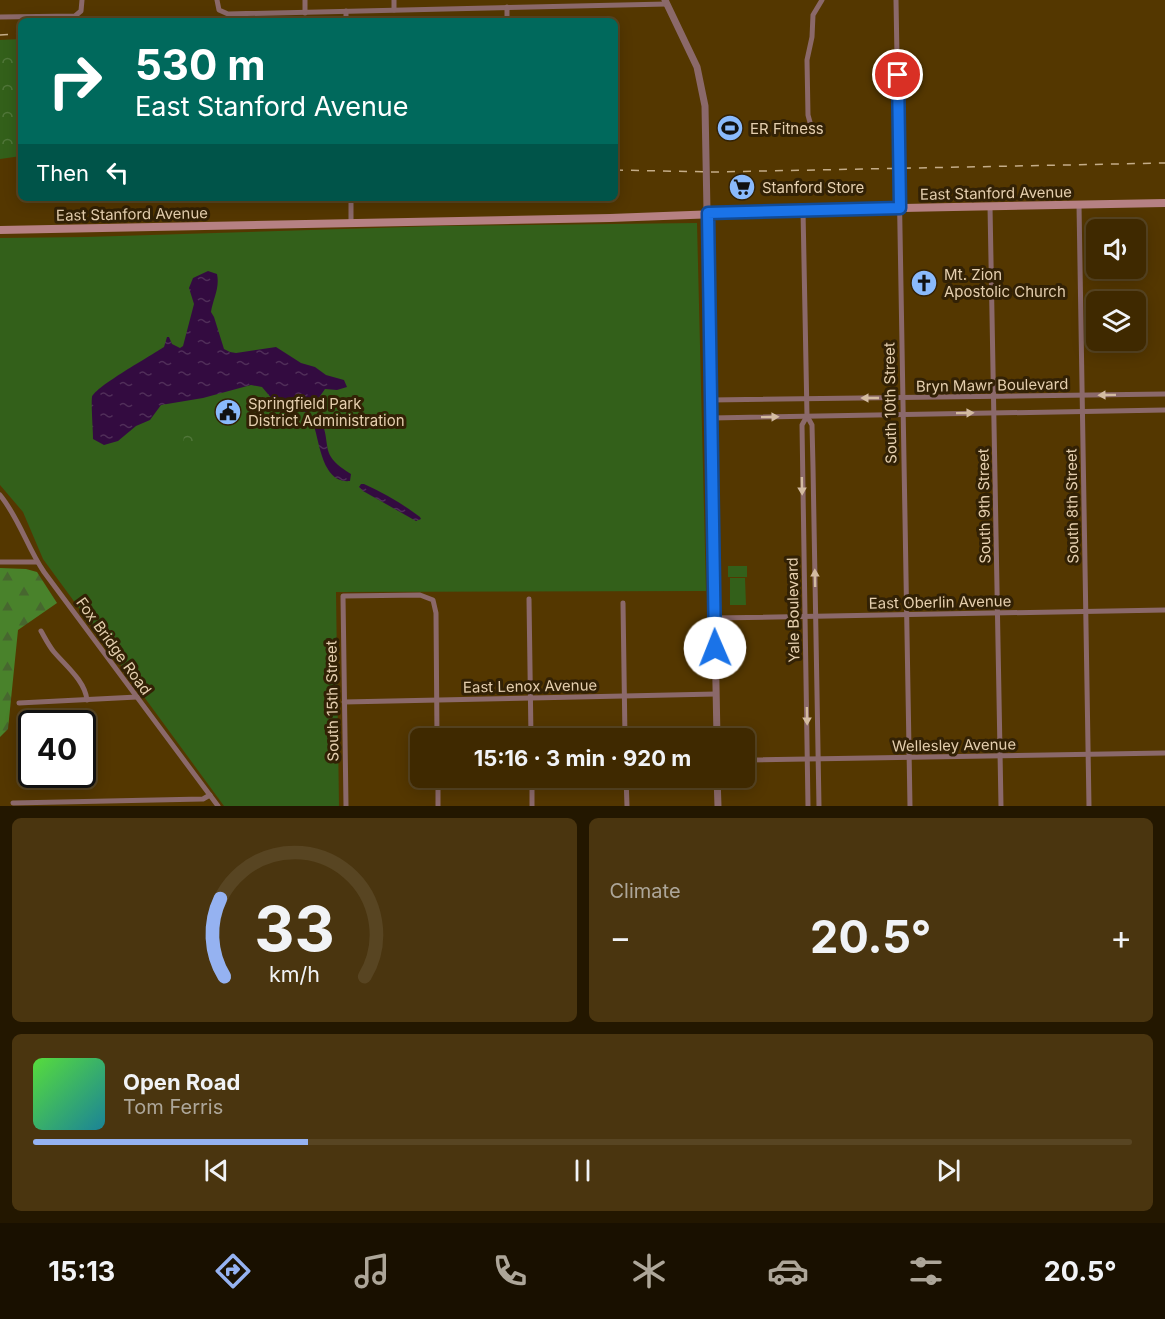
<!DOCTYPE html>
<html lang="en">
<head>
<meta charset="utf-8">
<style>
  body { margin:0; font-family:Inter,sans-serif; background:#4a350f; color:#f1f3f6; height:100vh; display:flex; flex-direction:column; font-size:22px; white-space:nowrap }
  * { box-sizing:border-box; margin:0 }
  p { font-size:20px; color:#ada699 }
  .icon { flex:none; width:33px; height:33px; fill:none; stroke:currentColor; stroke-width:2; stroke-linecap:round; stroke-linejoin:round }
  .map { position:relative; height:806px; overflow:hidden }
  .details { display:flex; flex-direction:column; gap:12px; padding:12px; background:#231700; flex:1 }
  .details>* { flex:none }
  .top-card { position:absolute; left:18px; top:18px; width:600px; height:183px; border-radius:9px; box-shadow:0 3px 15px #0003,0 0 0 2px #584522; background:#00695c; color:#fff; overflow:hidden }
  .buttons { position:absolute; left:1086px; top:219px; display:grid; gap:12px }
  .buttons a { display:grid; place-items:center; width:60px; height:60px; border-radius:9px; background:#3f2900; box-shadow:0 3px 15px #0003,0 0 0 2px #584522; font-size:30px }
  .speed { position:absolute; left:18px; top:710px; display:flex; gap:12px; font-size:30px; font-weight:700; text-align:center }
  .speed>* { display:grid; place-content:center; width:78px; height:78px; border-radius:50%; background:#3f2900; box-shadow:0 3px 15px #0003,0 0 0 2px #584522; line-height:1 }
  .speed .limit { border:3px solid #111; border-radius:9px; background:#fff; color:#111 }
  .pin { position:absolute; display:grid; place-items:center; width:51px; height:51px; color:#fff; margin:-26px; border:3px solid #fff; border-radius:50%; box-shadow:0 2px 6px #0007 }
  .me { position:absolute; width:66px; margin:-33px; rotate:359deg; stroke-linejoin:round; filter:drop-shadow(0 0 4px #0008) }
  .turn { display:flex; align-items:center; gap:21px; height:126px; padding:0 18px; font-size:27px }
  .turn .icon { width:78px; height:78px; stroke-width:2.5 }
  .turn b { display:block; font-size:42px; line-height:51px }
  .then { display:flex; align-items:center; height:57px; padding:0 18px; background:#0003; gap:12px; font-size:22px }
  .big { font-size:45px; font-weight:700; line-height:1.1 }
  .details .tile { flex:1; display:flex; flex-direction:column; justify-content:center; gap:9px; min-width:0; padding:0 21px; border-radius:9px; background:#4a350f }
  .details .dial { align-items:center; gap:0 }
  .dial svg { height:156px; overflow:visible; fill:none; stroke:#584522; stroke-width:7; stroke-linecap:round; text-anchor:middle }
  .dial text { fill:#f1f3f6; stroke:none }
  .song { display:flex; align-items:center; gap:18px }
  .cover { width:72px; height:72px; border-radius:9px; background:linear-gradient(135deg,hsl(110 70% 55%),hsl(190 70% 35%)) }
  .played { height:6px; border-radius:3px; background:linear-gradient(90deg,#95b2f1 25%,#584522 25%) }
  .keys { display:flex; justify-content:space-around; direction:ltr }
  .heat { display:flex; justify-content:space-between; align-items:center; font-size:33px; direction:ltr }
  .details .tiles { flex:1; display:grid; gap:12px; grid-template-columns:1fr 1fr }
  .tile:last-child { grid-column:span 2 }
  .trip { position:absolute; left:410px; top:728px; width:345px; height:60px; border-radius:9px; background:#3f2900; box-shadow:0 3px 15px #0003,0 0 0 2px #584522; font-weight:700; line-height:60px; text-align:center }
  .tabs { display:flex; height:96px; justify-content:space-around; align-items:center; background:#191000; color:#ada699 }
  .tabs .icon { width:42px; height:42px }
  .tabs .current { color:#95b2f1 }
  .tabs b { font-size:27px; color:#f1f3f6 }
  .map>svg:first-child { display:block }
</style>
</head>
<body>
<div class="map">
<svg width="1165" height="806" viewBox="0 0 1165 806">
  <defs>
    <pattern id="forest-firs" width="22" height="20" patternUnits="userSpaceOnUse" patternTransform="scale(1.5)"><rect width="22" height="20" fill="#49822b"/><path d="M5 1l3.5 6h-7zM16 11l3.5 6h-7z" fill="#47672f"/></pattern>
    <pattern id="park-crowns" width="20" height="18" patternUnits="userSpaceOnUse" patternTransform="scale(1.5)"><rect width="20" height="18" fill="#33601a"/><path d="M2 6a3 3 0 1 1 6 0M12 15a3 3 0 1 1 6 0" fill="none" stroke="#507639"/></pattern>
    <pattern id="water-ripples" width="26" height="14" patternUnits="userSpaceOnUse" patternTransform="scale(1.5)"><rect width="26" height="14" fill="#330b40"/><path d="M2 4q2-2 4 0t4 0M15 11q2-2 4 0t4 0" fill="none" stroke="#502e59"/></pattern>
  </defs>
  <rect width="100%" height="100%" fill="#543700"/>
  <g fill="#33601a">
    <path d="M697,223L706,591L336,592L339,806H224L43,559L23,512L0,485V238L86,237L440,226Z"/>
    <rect x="728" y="566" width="19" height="11"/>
    <path d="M730,578H745L746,605H730Z"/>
  </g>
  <path fill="url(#forest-firs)" d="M0,568L26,569L37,572L57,603L18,630L8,729L0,737Z"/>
  <g fill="url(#park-crowns)">
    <path d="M21,39V156L0,159V40Z"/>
    <path d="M184,430L199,431L198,451H183Z"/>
  </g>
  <g fill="url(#water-ripples)">
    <path d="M208,271L217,274C220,288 213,299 211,312L214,317L224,349L230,352L236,353L276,347L301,363L315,367L326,375L344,380L347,387L337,390L325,389L318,399L317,409L306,412L278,406L262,387L251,385L203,398L161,405L150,420L136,426L118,441L104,445L93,439C93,430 91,405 92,397C95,387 152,355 164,347L167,337H169L172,344L180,348L183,346L194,304L189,288L193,278Z"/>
    <path d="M318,420C329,429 324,446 331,457C335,464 345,470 351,474L350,481C323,484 320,445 314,426V421Z"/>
    <path d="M361,484H364C384,493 403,504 420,517L421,519L416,521L363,491L359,487Z"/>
  </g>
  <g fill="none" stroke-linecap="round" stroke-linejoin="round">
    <g stroke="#8b696a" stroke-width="5">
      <path d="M217,0L219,10L228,14L667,4"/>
      <path d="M305,0V13"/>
      <path d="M394,0V10"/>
      <path d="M896,0L910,806"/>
      <path d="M346,11V21"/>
      <path d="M0,17L75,16L81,11L82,0"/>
      <path d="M507,21V7"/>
      <path d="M816,133L811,126L808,115L807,60L812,37L813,15L822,0"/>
      <path d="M351,198V222"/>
      <path d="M1079,205L1089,806"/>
      <path d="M990,206L1001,806"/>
      <path d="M803,210L807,416L812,425L813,467L819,806"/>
      <path d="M711,400L1165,394"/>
      <path d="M807,416L802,425L808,806"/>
      <path d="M711,418L1165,410"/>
      <path d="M0,495C19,518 27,547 44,572L218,806"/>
      <path d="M0,562H37"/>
      <path d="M529,599L531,738"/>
      <path d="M623,603L625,738"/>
      <path d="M715,618L1165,610"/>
      <path d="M41,631C45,638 49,646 54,652C66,666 85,681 87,700"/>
      <path d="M344,702L716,694"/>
      <path d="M19,703L137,697"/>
      <path d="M744,760L1165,753"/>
      <path d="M438,777V806"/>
      <path d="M532,777V806"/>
      <path d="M626,777L627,806"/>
      <path d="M13,803L203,799L210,795"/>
      <path d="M346,806L343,596L420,595L433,600L436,613L437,738"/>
    </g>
    <g stroke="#8b696a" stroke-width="7">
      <path d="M665,0L697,67L705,106L717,738"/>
      <path d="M717,777L718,806"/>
    </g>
    <path stroke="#b68183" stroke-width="8" d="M0,230L610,218L851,209L1165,203"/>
    <g stroke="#c5ad88" stroke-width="1.5" stroke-dasharray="8 8" stroke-linecap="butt">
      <path d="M0,35L21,34"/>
      <path d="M615,170L714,172L1165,163"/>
    </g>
  </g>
  <defs><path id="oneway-solid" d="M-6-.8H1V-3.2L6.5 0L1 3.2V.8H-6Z" transform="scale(1.5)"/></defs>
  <g fill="#d3bba1">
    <use href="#oneway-solid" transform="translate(1107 395) rotate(179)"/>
    <use href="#oneway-solid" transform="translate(870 398) rotate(180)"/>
    <use href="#oneway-solid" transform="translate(965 413) rotate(-1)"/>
    <use href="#oneway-solid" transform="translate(770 417) rotate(-1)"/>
    <use href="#oneway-solid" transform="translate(802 486) rotate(89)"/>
    <use href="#oneway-solid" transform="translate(815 578) rotate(-91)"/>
    <use href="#oneway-solid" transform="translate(807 716) rotate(89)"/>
  </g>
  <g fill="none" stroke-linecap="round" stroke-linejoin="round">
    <defs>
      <path id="route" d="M715,648L708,213L900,208L898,75"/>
    </defs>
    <use href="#route" stroke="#114b97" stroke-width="15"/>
    <use href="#route" stroke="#1a73e8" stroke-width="10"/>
  </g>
  <defs>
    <symbol id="stadium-disc" viewBox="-11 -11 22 22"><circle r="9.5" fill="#8abafc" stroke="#322105"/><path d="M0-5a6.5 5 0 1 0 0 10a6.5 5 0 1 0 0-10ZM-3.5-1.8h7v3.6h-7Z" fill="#111"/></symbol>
    <symbol id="supermarket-disc" viewBox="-11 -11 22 22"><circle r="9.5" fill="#8abafc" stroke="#322105"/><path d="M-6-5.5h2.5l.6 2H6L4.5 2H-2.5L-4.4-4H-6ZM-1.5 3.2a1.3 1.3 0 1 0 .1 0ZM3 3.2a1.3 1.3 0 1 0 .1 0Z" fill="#111"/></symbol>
    <symbol id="church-disc" viewBox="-11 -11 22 22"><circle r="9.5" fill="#8abafc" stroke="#322105"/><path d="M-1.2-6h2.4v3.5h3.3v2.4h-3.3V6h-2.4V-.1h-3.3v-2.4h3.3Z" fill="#111"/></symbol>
    <symbol id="civic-disc" viewBox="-11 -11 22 22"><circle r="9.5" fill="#8abafc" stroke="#322105"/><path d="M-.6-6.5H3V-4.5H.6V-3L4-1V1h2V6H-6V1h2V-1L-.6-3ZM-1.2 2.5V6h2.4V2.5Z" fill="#111"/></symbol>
  </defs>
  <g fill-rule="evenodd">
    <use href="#stadium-disc" x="715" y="113" width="30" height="30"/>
    <use href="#supermarket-disc" x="727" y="172" width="30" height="30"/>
    <use href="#church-disc" x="909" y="268" width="30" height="30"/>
    <use href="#civic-disc" x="213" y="397" width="30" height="30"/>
  </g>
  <g text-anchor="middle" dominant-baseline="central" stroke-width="6" stroke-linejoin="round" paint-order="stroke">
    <g font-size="15" fill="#e5cfaf" stroke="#322105" text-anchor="start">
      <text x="750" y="128">ER Fitness</text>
      <text x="762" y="187">Stanford Store</text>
      <text x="944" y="274">Mt. Zion<tspan x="944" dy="17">Apostolic Church</tspan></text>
      <text x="248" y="403">Springfield Park<tspan x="248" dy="17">District Administration</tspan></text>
    </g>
    <g font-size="15" fill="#e5cfaf" stroke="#322105">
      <text transform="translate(996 193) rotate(-1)">East Stanford Avenue</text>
      <text transform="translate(132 214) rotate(-1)">East Stanford Avenue</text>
      <text transform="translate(992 385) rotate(-1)">Bryn Mawr Boulevard</text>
      <text transform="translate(890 403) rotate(-91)">South 10th Street</text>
      <text transform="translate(984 506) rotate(-91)">South 9th Street</text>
      <text transform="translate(1072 506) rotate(-91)">South 8th Street</text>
      <text transform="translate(940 602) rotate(-1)">East Oberlin Avenue</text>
      <text transform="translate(793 610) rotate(-91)">Yale Boulevard</text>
      <text transform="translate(114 646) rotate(54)">Fox Bridge Road</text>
      <text transform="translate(530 686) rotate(-1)">East Lenox Avenue</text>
      <text transform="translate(332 701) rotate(-91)">South 15th Street</text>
      <text transform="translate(954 745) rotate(-1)">Wellesley Avenue</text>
    </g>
  </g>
</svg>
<div class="buttons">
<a><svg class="icon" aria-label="sound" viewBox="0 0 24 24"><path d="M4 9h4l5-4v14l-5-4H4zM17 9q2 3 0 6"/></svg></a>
<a><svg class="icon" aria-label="layers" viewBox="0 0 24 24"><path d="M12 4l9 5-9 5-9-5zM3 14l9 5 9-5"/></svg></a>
</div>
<div class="speed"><div class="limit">40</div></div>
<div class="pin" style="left:898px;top:75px;background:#d93025"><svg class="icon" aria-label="arrive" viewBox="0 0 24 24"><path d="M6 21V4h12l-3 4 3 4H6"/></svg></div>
<svg class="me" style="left:715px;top:648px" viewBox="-20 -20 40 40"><circle r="19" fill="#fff"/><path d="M0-13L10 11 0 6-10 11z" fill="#1a73e8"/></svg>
<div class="trip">15:16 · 3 min · 920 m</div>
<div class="top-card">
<div class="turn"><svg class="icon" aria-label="right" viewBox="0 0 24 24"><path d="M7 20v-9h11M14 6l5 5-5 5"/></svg><div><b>530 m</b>East Stanford Avenue</div></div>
<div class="then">Then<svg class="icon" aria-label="left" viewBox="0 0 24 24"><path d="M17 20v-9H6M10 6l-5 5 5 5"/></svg></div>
</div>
</div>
<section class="details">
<div class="tiles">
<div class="tile dial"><svg viewBox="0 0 100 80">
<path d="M14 69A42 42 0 1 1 86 69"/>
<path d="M14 69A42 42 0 0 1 12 29" stroke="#95b2f1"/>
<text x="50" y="56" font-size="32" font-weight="700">33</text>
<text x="50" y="72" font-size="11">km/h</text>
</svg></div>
<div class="tile"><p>Climate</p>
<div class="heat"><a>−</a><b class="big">20.5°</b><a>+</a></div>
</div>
<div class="tile">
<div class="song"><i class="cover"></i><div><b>Open Road</b><p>Tom Ferris</p></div></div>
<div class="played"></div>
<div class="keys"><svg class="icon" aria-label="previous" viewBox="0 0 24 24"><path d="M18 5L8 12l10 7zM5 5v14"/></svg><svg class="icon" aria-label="pause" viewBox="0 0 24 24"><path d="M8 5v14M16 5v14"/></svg><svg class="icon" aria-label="next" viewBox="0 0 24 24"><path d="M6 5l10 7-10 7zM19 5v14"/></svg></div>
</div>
</div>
</section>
<nav class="tabs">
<b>15:13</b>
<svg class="icon current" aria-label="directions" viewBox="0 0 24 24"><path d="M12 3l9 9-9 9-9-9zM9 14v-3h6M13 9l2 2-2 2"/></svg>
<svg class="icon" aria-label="music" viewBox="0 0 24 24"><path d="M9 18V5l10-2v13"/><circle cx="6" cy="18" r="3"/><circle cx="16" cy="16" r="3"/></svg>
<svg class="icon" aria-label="phone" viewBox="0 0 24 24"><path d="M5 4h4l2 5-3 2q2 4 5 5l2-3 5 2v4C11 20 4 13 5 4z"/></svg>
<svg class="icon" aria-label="climate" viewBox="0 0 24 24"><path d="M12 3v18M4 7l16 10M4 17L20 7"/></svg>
<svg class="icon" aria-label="car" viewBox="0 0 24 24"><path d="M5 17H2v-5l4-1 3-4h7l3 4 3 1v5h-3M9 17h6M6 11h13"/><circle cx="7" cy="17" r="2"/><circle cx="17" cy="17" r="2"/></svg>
<svg class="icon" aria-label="filters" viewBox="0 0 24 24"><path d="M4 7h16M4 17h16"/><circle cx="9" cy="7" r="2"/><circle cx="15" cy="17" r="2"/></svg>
<b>20.5°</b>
</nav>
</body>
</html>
